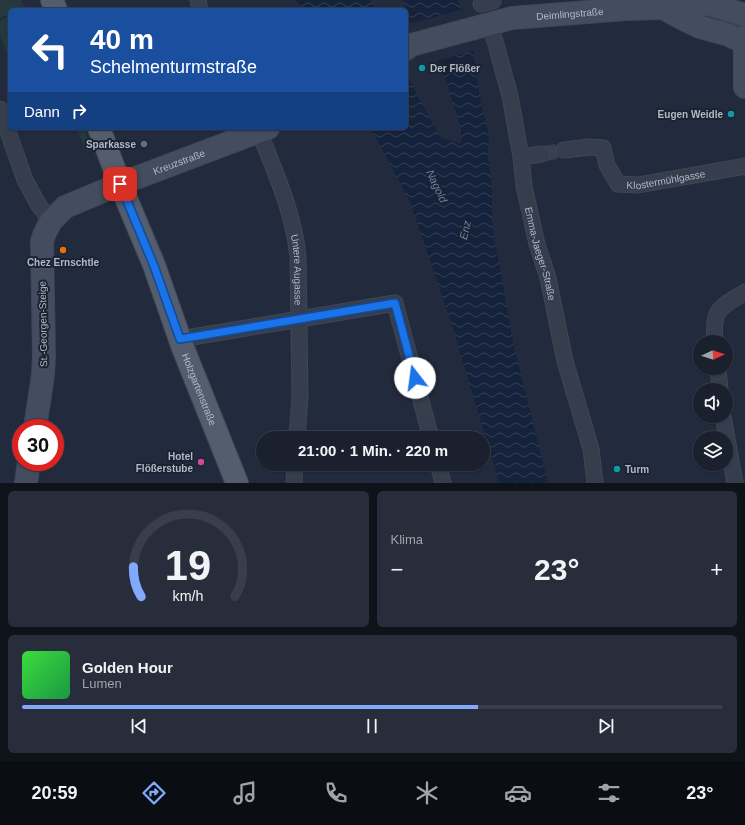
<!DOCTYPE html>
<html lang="de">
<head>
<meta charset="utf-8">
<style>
  body { margin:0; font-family:Helvetica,sans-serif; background:#272d3a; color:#f1f3f6; height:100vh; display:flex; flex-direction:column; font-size:15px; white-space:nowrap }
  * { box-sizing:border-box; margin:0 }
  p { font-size:13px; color:#9fa3aa }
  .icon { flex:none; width:22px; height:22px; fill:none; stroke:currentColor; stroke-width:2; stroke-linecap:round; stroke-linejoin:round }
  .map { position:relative; height:483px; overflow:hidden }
  .side { display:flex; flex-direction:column; gap:8px; padding:8px; background:#0e1219; flex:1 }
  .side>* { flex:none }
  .top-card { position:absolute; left:8px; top:8px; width:400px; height:122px; border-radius:6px; box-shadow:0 1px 3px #0004,0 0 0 1px #383e4a; background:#1a4fa0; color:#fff; overflow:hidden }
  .needle { width:26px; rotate:86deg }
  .controls { position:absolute; left:693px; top:335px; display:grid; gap:8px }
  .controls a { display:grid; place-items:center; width:40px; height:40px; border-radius:50%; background:#1a202e; box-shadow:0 1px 3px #0004,0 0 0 1px #383e4a; font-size:20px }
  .speed { position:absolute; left:12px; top:419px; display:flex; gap:8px; font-size:20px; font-weight:700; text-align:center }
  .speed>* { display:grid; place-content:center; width:52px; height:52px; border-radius:50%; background:#1a202e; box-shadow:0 1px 3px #0004,0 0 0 1px #383e4a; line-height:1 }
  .speed .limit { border:6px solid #d22; background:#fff; color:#111 }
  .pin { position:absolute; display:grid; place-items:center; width:34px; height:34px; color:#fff; margin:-17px; border-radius:8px; box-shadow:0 2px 6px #0006 }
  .me { position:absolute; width:44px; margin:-22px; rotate:345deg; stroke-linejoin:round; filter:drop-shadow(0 0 3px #0008) }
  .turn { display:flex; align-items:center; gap:14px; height:84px; padding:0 16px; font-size:18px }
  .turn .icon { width:52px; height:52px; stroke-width:2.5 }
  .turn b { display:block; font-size:28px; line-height:34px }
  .then { display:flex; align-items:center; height:38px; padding:0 16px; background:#0003; gap:8px; font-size:15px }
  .big { font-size:30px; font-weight:700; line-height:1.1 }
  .side .tile { flex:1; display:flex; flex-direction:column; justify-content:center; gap:6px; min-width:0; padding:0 14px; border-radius:6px; background:#272d3a }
  .side .dial { align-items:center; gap:0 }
  .dial svg { height:104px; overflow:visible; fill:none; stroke:#383e4a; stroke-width:7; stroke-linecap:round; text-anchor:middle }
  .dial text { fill:#f1f3f6; stroke:none }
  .song { display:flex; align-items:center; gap:12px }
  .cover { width:48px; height:48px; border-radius:6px; background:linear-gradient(135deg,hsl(120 70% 55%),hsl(140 70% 35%)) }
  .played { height:4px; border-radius:2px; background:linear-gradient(90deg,#82a9fc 65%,#383e4a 65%) }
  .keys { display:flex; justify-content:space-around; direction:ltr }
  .heat { display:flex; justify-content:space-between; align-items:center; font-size:22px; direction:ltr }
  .side .tiles { flex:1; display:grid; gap:8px; grid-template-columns:1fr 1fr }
  .tile:last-child { grid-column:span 2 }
  .trip { position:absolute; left:256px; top:431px; width:234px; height:40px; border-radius:20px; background:#1a202e; box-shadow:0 1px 3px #0004,0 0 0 1px #383e4a; font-weight:700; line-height:40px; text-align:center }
  .tab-bar { display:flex; height:64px; justify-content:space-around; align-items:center; background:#0a0d12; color:#9fa3aa }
  .tab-bar .icon { width:28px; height:28px }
  .tab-bar .current { color:#82a9fc }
  .tab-bar b { font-size:18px; color:#f1f3f6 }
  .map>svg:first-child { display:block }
</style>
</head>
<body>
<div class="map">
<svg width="745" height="483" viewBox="0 0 745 483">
  <defs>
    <pattern id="water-waves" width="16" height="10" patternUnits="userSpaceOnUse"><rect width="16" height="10" fill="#15223b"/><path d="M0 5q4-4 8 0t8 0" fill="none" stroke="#354056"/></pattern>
  </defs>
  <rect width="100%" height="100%" fill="#222b3d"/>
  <g fill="#24393e">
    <path d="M0,0H21L25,8L21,10H10V14L0,18Z"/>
    <path d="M10,16V61L0,36V20Z"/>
    <path d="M76,128H84L93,151H86Z"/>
  </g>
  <g fill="url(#water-waves)">
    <path d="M296,0H370L375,10H304Z"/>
    <path d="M403,0H458L473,51L480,99L489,136L488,154L492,187V224L514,347L548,483H499L452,325L410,202L371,128H406V73L417,95L441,138L461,143V127L441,67L417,22L410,23Z"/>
  </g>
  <path fill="#222b3d" d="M461,10L473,51L436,61L416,24L410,25L409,24Z"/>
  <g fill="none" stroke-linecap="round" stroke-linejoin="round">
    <path stroke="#374052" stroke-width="15" stroke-dasharray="15 8" stroke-linecap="butt" d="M542,154L564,150"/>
    <defs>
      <g id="street">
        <path d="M198,0L200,10"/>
        <path d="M481,4L493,1"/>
        <path id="s1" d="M489,25L495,41L510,96L521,157L524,186L537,244L548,278L565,361L591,449L595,483"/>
        <path d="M0,109L25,180L38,204L51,221"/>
        <path id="s2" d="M259,131C275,172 294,213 298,257L300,397L297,438"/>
        <path id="s3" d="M564,150L590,147L603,148L607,165L618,184L638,185L745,166"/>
        <path d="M521,157L542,154"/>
        <path d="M180,339L395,303L431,438"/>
        <path d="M715,342C712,308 719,309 745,292"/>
        <path d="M718,368L720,390"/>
        <path d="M723,416L735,483"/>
        <path d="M438,464L443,483"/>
        <path d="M294,483L295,464"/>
      </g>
      <g id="secondary">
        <path d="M663,8L685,20L700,27L729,35L745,43"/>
        <path d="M745,37V87"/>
        <path id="s4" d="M406,49L411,45L512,18L626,9L663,8L687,4H708L745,15"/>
        <path id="s5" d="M35,428L43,375L44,356L42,242L44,235L51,221L65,207L120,184L268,128"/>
        <path d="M26,483L29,462"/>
      </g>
      <g id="primary">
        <path d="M52,0L56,10"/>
        <path id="s6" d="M99,128L120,184L154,265L183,348L237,483"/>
      </g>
    </defs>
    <use href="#street" stroke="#3f4756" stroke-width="17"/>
    <use href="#secondary" stroke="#3f4756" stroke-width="24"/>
    <use href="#primary" stroke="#3f4756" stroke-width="24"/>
    <use href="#street" stroke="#363e4d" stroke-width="15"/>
    <use href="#secondary" stroke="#444c60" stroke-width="22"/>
    <use href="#primary" stroke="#545d6d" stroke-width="22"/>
  </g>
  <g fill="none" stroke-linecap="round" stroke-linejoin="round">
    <defs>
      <path id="route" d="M120,184L154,266L180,339L395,303L415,378"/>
    </defs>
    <use href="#route" stroke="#114b97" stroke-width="10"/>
    <use href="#route" stroke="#1a73e8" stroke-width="7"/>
  </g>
  <g fill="#0f9aa8" stroke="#1b2331" stroke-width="1.5">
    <circle cx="422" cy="68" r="4"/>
    <circle cx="731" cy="114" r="4"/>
    <circle cx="617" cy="469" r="4"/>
  </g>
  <circle fill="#5c6f8a" stroke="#1b2331" stroke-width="1.5" cx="144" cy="144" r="4"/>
  <circle fill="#e8710a" stroke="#1b2331" stroke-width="1.5" cx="63" cy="250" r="4"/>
  <circle fill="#d1479c" stroke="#1b2331" stroke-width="1.5" cx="201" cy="462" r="4"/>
  <g text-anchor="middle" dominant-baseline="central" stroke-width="4" stroke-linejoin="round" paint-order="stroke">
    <g font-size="10" fill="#b1b9c8" stroke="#1b2331">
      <text stroke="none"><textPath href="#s4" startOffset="169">Deimlingstraße</textPath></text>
      <text stroke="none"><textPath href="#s5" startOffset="352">Kreuzstraße</textPath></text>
      <text stroke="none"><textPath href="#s3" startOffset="127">Klostermühlgasse</textPath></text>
      <text stroke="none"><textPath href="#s1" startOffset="235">Emma-Jaeger-Straße</textPath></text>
      <text stroke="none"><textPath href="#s2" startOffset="145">Untere Augasse</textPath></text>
      <text transform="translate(43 324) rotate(-91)">St.-Georgen-Steige</text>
      <text stroke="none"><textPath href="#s6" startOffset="280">Holzgartenstraße</textPath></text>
    </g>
    <g font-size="10" font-weight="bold" fill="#b1b9c8" stroke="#1b2331" text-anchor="end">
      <text x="430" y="68" text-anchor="start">Der Flößer</text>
      <text x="723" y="114">Eugen Weidle</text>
      <text x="136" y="144">Sparkasse</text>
      <text x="63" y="262" text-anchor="middle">Chez Ernschtle</text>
      <text x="193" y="456">Hotel<tspan x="193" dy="12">Flößerstube</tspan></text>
      <text x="625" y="469" text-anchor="start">Turm</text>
    </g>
    <g font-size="11" font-style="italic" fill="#6980a9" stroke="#1b2331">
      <text transform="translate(437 186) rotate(65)">Nagold</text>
      <text transform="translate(465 230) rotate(-77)">Enz</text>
    </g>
  </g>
</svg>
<div class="controls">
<a><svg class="needle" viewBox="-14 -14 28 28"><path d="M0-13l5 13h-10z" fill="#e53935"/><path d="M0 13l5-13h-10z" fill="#9fa3aa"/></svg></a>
<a><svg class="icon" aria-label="sound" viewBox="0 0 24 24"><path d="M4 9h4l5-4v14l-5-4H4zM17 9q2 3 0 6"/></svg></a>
<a><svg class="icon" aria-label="layers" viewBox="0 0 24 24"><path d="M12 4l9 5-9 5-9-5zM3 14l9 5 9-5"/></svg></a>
</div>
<div class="speed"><div class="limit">30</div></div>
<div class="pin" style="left:120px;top:184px;background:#d93025"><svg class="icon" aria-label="arrive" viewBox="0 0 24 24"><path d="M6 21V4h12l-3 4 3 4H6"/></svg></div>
<svg class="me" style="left:415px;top:378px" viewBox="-20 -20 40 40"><circle r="19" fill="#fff"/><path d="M0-13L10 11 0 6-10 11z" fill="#1a73e8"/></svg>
<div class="trip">21:00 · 1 Min. · 220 m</div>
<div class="top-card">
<div class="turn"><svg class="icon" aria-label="left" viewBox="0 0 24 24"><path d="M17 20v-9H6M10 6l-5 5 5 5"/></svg><div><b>40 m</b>Schelmenturmstraße</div></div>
<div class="then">Dann<svg class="icon" aria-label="right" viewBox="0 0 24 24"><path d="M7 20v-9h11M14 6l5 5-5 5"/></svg></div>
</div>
</div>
<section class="side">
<div class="tiles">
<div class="tile dial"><svg viewBox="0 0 100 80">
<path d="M14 69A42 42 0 1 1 86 69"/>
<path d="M14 69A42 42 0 0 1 8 46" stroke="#82a9fc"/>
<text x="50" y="56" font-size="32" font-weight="700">19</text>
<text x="50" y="72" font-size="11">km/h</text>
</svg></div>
<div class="tile"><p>Klima</p>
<div class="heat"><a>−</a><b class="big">23°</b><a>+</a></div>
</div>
<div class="tile">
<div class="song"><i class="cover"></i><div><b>Golden Hour</b><p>Lumen</p></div></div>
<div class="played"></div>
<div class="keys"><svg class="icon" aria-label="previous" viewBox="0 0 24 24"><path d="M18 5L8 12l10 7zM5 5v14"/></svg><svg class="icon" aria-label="pause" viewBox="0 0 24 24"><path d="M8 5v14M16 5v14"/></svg><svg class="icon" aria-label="next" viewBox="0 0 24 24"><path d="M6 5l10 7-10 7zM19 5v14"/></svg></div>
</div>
</div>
</section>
<nav class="tab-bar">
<b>20:59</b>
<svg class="icon current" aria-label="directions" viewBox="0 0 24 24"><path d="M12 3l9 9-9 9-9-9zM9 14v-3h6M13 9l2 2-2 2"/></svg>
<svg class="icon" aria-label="music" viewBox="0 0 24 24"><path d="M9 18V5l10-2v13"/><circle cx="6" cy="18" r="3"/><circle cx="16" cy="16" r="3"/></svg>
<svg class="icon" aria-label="phone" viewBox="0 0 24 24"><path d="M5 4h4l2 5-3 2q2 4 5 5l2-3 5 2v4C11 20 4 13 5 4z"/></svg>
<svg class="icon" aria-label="climate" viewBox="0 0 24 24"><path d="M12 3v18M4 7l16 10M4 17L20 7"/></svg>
<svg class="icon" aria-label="car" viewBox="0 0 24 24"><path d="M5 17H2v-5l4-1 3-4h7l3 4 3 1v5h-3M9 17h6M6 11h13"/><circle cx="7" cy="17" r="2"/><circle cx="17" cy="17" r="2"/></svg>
<svg class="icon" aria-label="filters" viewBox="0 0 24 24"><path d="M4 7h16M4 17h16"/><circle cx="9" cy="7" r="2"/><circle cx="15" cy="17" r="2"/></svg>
<b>23°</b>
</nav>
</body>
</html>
